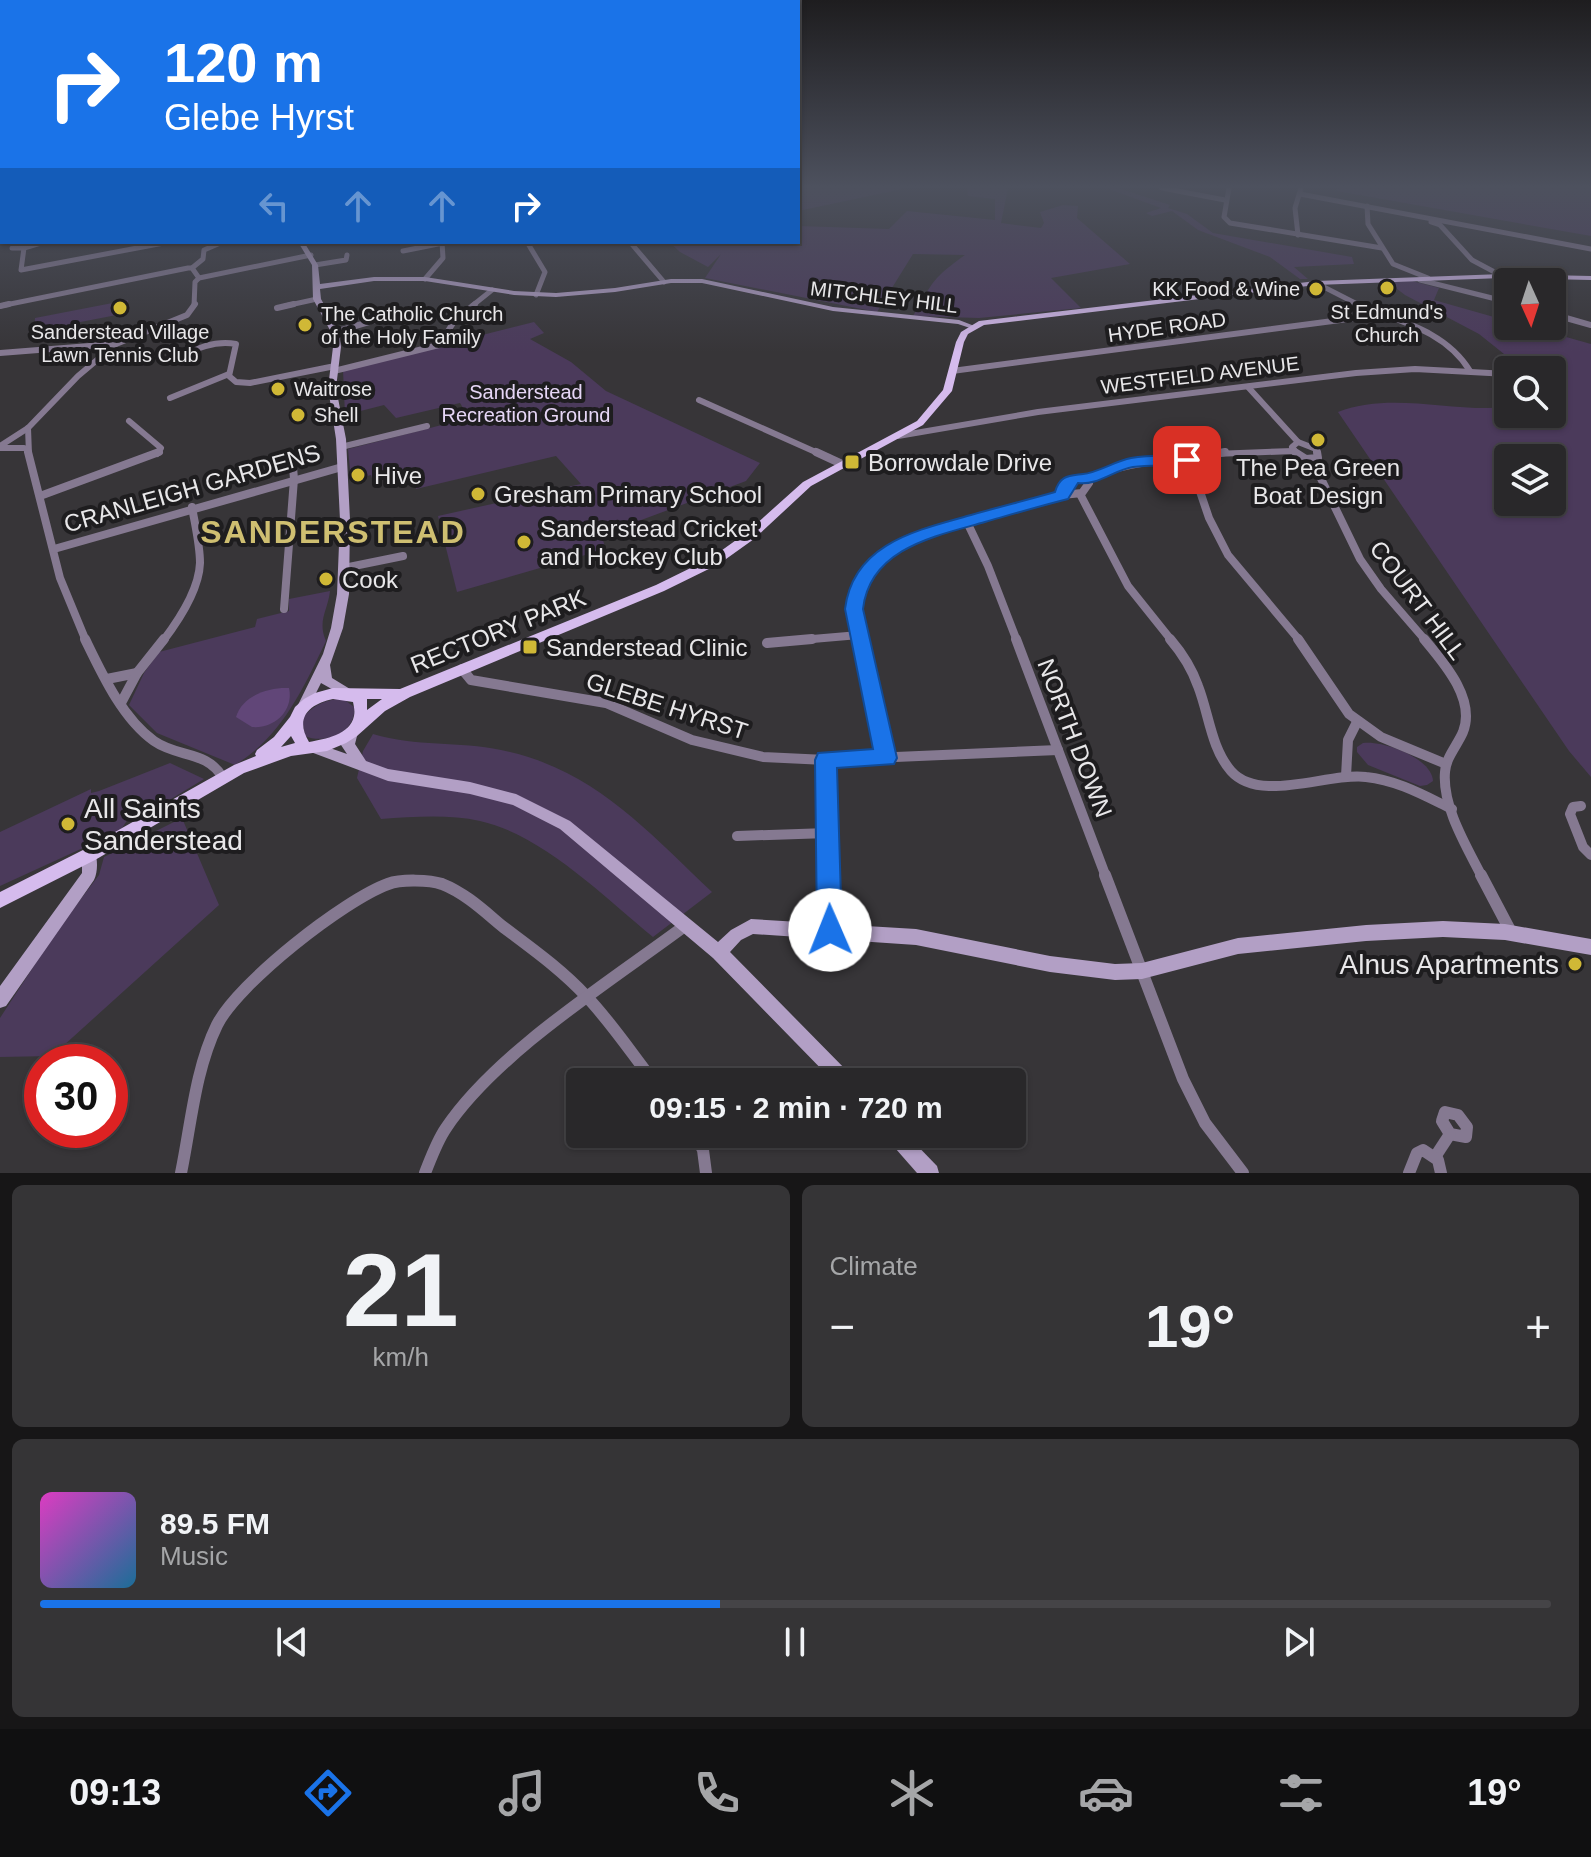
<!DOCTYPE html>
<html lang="en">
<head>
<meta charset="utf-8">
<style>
  body { margin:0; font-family:Helvetica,sans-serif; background:#353436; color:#f1f3f6; height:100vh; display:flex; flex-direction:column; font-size:30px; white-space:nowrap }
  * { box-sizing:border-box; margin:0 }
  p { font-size:26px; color:#a5a6a8 }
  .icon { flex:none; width:44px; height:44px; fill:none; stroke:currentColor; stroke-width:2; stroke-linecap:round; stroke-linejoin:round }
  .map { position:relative; height:1173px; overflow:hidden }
  .drawer { display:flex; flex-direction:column; gap:12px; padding:12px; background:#171617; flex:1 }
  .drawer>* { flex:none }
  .guide { position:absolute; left:0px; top:0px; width:800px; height:244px; box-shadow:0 2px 6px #0004,0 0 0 2px #454447; background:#1a73e8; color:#fff; overflow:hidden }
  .needle { width:52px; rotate:177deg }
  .tools { position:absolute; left:1494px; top:268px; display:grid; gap:16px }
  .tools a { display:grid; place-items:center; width:72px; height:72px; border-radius:8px; background:#29282a; box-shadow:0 2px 6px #0004,0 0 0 2px #454447; font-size:40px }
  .speed { position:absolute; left:24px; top:1044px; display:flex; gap:16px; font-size:40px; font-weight:700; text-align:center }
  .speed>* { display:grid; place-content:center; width:104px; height:104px; border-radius:50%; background:#29282a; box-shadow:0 2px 6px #0004,0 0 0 2px #454447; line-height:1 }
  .speed .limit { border:12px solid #d22; background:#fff; color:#111 }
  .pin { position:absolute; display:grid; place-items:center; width:68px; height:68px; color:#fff; margin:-34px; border-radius:16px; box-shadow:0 4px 12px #0006 }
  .me { position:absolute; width:88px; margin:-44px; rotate:359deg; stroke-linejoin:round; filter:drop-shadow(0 0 6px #0008) }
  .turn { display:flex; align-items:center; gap:28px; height:168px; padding:0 32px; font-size:36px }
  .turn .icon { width:104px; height:104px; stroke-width:2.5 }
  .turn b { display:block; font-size:56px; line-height:68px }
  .lanes { display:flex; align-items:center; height:76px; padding:0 32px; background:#0003; justify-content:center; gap:40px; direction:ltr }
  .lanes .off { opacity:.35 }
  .big { font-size:60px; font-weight:600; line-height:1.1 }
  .drawer .card { flex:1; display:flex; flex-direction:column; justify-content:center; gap:12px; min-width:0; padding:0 28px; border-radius:12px; background:#353436 }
  .drawer .dial { align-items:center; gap:0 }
  .dial b { font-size:104px; line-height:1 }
  .song { display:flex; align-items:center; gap:24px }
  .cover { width:96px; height:96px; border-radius:12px; background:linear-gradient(135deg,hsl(310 70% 55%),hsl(200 70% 35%)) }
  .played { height:8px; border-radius:4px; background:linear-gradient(90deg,#1a73e8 45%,#454447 45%) }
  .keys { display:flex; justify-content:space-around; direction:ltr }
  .heat { display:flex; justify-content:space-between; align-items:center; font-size:44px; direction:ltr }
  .drawer .tiles { flex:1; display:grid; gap:12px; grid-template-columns:1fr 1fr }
  .card:last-child { grid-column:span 2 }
  .trip { position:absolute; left:566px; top:1068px; width:460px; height:80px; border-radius:8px; background:#29282a; box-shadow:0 2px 6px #0004,0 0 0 2px #454447; font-weight:600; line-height:80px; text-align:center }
  .tab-bar { display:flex; height:128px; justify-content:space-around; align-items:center; background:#101011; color:#a5a6a8 }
  .tab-bar .icon { width:56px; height:56px }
  .tab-bar .on { color:#1a73e8 }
  .tab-bar b { font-size:36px; color:#f1f3f6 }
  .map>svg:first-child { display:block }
</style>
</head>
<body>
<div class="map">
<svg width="1591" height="1173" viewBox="0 0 1591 1173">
  <rect width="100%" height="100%" fill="#373538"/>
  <g fill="#4b3a5b" fill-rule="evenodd">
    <path d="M798,188H907L798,211Z"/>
    <path d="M967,188H1008L1001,223L1041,228L1044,223L1040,212L1063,205L1078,206L1077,218L1130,264L1051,278L1081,308L979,318L913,316C933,281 933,278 965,255L913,254L877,312L705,278L721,254L708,267L680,252L669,242H798V226L889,229L907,211L995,220V199L968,196Z"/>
    <path d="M1106,188H1118L1170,205L1168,208L1187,214L1213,233L1352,257L1354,264L1294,267L1308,279H1300L1270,257L1198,230L1172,211L1152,216L1146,213L1161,208Z"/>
    <path d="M1338,188H1591V236L1337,191Z"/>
    <path d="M1412,281L1439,288L1434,300L1508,321V326H1527L1591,344V777L1569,751L1338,412C1392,391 1453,413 1508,407V414H1552V370H1524L1479,334L1405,295L1388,282ZM1508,458H1552V502H1508Z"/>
    <path d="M128,300L127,313L34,331L35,318Z"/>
    <path d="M534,322L544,333L530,339L571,362L606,391L760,463L746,481L601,535L606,549L457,592L438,516L581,484L556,456L416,489L410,470L373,482L371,475L351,480L348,449L469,418L460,403L396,418L384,405L345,415L343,370Z"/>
    <path d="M330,591C328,610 317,621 326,641C303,689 282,736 235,765L157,733L129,705L144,673L159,652L255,627L257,619L289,611V599Z"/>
    <path d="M337,699L345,700L354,707C357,732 325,745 305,736L302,719C311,707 322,701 337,699Z"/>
    <path d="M373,734C416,747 459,741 501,750C594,769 646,830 712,892L653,937C604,897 543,835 480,821C448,814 413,817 381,819L357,778L363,751Z"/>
    <path d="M1363,743C1383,740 1432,758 1433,781L1427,785L1420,786L1368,765L1357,752V747Z"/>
    <path d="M170,763L204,779L143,816L128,819L122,828L96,842L0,886V832L91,789V793L99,791Z"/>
    <path d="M182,818L219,905L52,1056L0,1057V1018L58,929L99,875L104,857Z"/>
  </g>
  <path fill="#614678" d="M289,688C294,711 274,729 252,727L236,717C242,696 268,687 289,688Z"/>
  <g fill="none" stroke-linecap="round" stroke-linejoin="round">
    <g stroke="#857991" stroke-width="5">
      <path d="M1162,188L1225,200"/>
      <path d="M1229,188L1224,217L1230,223L1382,248"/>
      <path d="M1300,194L1591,249"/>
      <path d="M1367,206L1368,224L1393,264L1428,278"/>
      <path d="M1431,222L1440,225L1472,260L1502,276"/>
      <path d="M1298,235L1295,208L1301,188"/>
      <path d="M44,242L24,248L21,270L169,242"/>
      <path d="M527,242L545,272L536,295"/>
      <path d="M630,242L664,282"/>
      <path d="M24,248H12L25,242"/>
      <path d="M403,251L443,243"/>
      <path d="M315,265L346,260L347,255"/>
      <path d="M192,268L203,259L204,250L218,244"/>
      <path d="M425,279L443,258L442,242"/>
      <path d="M1420,280L1508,302"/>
      <path d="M1316,283L1361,306"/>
      <path d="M0,306L188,268H192L199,278"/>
      <path d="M194,306L195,282L199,278L311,255"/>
      <path d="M285,306L317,299"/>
      <path d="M472,306L492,290"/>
    </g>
    <g stroke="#857991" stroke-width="6">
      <path d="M1356,304C1398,321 1445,330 1470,371"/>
      <path d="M0,306L9,304"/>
      <path d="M277,308L294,304"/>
      <path d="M1552,314L1591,325"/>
      <path d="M335,332L396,314"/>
      <path d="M0,353L115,344"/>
      <path d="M169,362C190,352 212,339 236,344L229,376L236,382L250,383L335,366"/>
      <path d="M334,371L439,345L455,320L475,304"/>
      <path d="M952,371L1386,314"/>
      <path d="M1248,387L1298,442"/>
      <path d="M170,398L229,374"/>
      <path d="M699,400L820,454"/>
      <path d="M129,421L161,448L157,454"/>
      <path d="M28,428L29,454"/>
      <path d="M898,436L1038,412L1356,373L1415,369L1508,374"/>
      <path d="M0,446L28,428L78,376L116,344L187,315L195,304"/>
      <path d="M341,447L427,426"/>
      <path d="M0,448H24"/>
      <path d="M1214,454L1293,451"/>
      <path d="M1297,454L1292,447L1298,442L1316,449L1317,454"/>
    </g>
    <g stroke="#857991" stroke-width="8">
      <path d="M28,452L60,578L86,641"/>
      <path d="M816,452L842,464"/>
      <path d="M1295,452L1306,459L1318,458L1317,452"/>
      <path d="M1189,459L1209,518L1228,555L1300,641"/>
      <path d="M1312,460L1360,559L1381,589L1426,641"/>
      <path d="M1083,478L1089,483L1082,493L1062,495C1064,484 1072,479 1083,478Z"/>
      <path d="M1086,480C1132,457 1176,462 1225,452"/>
      <path d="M1080,494L1128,586L1172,641"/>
      <path d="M40,496L159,452"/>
      <path d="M967,522L988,566L1017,641"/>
      <path d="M54,549L342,467"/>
      <path d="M344,568L403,556"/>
      <path d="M284,609L294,479L292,455"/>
      <path d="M163,641C179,620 199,590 200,563C200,545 195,525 192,507"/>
      <path d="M789,641L859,635"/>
      <path d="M861,641C857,623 851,605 858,586C878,529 1009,513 1062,495"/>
    </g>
    <g stroke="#857991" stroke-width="10">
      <path d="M85,639C102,674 122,718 154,741C178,758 207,750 223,778"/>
      <path d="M860,639L886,758"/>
      <path d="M1016,639L1106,877"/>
      <path d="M1170,639C1182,653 1192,669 1198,686C1209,714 1211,748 1231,771C1260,804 1328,772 1366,777C1397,780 1425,796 1452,809"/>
      <path d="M1298,639L1349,714L1381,737L1446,764"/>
      <path d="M1424,639C1444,663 1476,699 1463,732C1457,746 1446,757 1445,772C1442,807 1467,847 1482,877"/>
      <path d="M767,643L812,639"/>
      <path d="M462,669L471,680L606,703L692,740L763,757L826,760L1058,750"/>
      <path d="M107,679L137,673"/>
      <path d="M121,703L137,673L164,639"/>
      <path d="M826,760L829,877"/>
      <path d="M1346,776L1348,740L1357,722"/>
      <path d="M1581,806L1573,807L1570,814L1583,847L1591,855"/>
      <path d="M737,836L828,833"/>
    </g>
    <g stroke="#857991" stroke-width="12">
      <path d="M829,875L830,930"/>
      <path d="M1105,875L1183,1079L1205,1123L1243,1173"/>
      <path d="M1481,875L1511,932"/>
      <path d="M1445,1112L1458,1115L1467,1127L1466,1137L1450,1134L1442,1121Z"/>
      <path d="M695,1134L703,1150L706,1173"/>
      <path d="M1435,1157L1450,1134"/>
      <path d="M181,1173C191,1125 195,1070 217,1025C238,983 344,900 388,884C401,879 430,880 442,884C465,893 484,911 502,926C531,948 561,969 586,996C611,1022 632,1054 654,1082"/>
      <path d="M425,1173C431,1158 437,1141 446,1128C497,1052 611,981 686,925"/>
      <path d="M1409,1173L1417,1153L1423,1150L1438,1160L1441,1173"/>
    </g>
    <g fill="#b29fc5" fill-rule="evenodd">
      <path d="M298,242H304L318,265L320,284L374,277H425L514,291L556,293L615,288L671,279H702L833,307L959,320L977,327L973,329L958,324L833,311L702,283H671L615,292L556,297L514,295L425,281H374L320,289L321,299L339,332L341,347L336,388L346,439L350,520L349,594L343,628L330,665L332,678L350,689L352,692L350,695L346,697L321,683L306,713L302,714L298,713L296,709L323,654L331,628L337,594L340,520L336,439L328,388L333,347L331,332L313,299L312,265Z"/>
      <path d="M352,727L357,728L358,732L355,744L366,761L388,769L470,782L516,794L570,821L718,942L731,930L751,919L916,929L1050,956L1115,964L1142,963L1238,938L1366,925L1443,921L1505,924L1591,939V955L1505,940L1443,937L1366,941L1238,954L1142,979L1115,980L1050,972L916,945L753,934L741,940L730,952L852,1076L855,1082H834L713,958L560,829L513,805L470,794L388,781L308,751L306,747L308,743L313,742L347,754L341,745L347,728Z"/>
      <path d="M89,848L94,850C98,858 98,872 94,880L6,1006L0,1008V986L82,873V855L84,850Z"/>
      <path d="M885,1134H906L937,1166L939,1173H917L888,1140Z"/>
    </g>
    <path fill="#d5bbed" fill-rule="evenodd" d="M1502,274L1591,276V280L1502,278L1316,285L984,325L968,334L964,342L952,391L923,425L811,486L754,539L719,564L664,591L410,697L385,711L357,736L346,743L327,751L291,756L244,773L95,860L0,908V892L83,850L234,765L256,756L255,754L257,750L274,737L290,717L295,707L304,699L315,693L333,688L400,689L656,585L711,558L746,533L803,482L917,421L943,390L956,342L961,332L979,321L1316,281ZM333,699L353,702C354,707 355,711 354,716C350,735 325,739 309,742C294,717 310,704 333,699ZM367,699H382L367,710ZM291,736L295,743L281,747Z"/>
  </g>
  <linearGradient id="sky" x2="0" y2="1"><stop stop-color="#1e1d1f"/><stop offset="0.53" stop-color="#4d515e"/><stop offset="1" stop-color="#4d515e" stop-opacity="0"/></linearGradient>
  <rect width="1591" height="352" fill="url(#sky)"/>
  <path fill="#1a73e8" stroke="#114b97" stroke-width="2" d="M1187,455L1195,460L1192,463C1173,467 1153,464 1133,467C1114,470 1097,486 1078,483L1068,499C1040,506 1013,514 985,522C936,536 870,548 863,609L897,758L894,764L837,768L842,930L839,939L830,943L821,939L817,930L815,760L818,753L873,749L845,609C853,543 918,530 971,515C999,507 1027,500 1055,492C1060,475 1069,476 1083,474C1097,473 1115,461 1131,458C1149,455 1169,456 1187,455Z"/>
  <g fill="#d0b836" stroke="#1e1d1f" stroke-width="3">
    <circle cx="1387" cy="288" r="8"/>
    <circle cx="1316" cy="289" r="8"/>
    <circle cx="120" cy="308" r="8"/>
    <circle cx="305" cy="325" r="8"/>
    <circle cx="278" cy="389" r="8"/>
    <circle cx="298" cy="415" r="8"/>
    <circle cx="1318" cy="440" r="8"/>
    <rect x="844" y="454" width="16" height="16" rx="4"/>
    <circle cx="358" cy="475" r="8"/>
    <circle cx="478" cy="494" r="8"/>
    <circle cx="524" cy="542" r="8"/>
    <circle cx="326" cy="579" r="8"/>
    <rect x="522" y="639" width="16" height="16" rx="4"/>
    <circle cx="68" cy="824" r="8"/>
    <circle cx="1575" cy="964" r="8"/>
  </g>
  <g text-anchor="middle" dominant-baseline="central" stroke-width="8" stroke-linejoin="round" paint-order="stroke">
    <g font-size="20" fill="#e8e7e9" stroke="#1e1d1f" text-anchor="start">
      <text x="1300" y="289" text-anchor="end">KK Food &amp; Wine</text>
      <text x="1387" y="312" text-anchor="middle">St Edmund's<tspan x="1387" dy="23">Church</tspan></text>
      <text x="321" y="314">The Catholic Church<tspan x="321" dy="23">of the Holy Family</tspan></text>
      <text x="120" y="332" text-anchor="middle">Sanderstead Village<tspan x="120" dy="23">Lawn Tennis Club</tspan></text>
      <text x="294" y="389">Waitrose</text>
      <text x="314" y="415">Shell</text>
    </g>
    <g font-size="20" fill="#e8e7e9" stroke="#1e1d1f">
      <text transform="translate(884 297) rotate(7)">MITCHLEY HILL</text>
      <text transform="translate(1167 327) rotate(-8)">HYDE ROAD</text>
      <text transform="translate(1200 375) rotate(-7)">WESTFIELD AVENUE</text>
    </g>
    <g font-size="20" fill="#e6d6f6" stroke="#1e1d1f">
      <text x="526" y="392">Sanderstead<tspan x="526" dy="23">Recreation Ground</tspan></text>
    </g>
    <g font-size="24" fill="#e8e7e9" stroke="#1e1d1f" text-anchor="start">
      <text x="868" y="462">Borrowdale Drive</text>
      <text x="1318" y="467" text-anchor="middle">The Pea Green<tspan x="1318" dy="28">Boat Design</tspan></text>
      <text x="374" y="475">Hive</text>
      <text x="494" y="494">Gresham Primary School</text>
      <text x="540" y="528">Sanderstead Cricket<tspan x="540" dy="28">and Hockey Club</tspan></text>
      <text x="342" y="579">Cook</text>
      <text x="546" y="647">Sanderstead Clinic</text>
    </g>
    <g font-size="24" fill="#e8e7e9" stroke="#1e1d1f">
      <text transform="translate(192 488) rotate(-16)">CRANLEIGH GARDENS</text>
      <text transform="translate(1418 600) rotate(53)">COURT HILL</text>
      <text transform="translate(498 631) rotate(-22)">RECTORY PARK</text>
      <text transform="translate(667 706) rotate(18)">GLEBE HYRST</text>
      <text transform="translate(1075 738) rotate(69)">NORTH DOWN</text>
    </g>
    <g font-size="28" fill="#e8e7e9" stroke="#1e1d1f" text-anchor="start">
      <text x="84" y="808">All Saints<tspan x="84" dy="32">Sanderstead</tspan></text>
      <text x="1559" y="964" text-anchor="end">Alnus Apartments</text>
    </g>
    <g font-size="32" font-weight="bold" letter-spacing="2" fill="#cfbf71" stroke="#1e1d1f">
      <text x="333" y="532">SANDERSTEAD</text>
    </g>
  </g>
</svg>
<div class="tools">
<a><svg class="needle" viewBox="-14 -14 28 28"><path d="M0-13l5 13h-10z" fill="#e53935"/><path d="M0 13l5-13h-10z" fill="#a5a6a8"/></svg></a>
<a><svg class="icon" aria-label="search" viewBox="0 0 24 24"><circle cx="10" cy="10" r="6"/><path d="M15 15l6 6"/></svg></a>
<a><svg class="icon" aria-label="layers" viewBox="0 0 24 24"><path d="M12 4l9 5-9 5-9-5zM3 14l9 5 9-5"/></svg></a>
</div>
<div class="speed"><div class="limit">30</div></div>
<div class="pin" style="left:1187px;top:460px;background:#d93025"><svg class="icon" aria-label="arrive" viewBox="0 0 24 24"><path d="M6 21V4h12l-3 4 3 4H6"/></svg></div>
<svg class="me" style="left:830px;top:930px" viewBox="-20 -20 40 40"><circle r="19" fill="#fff"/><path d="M0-13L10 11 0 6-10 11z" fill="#1a73e8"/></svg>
<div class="trip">09:15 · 2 min · 720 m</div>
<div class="guide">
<div class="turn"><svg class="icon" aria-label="right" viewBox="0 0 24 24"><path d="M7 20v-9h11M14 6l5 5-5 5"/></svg><div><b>120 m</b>Glebe Hyrst</div></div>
<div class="lanes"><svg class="icon off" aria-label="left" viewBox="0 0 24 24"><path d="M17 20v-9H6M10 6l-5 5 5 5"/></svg><svg class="icon off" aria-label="ahead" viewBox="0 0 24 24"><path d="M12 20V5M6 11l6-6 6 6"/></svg><svg class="icon off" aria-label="ahead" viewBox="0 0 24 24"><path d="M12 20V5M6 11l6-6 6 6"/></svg><svg class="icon" aria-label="right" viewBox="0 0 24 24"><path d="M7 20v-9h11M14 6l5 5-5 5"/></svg></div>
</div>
</div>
<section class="drawer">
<div class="tiles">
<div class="card dial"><b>21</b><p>km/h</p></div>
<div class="card"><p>Climate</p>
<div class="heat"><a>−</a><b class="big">19°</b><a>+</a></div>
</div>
<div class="card">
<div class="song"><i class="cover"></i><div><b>89.5 FM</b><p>Music</p></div></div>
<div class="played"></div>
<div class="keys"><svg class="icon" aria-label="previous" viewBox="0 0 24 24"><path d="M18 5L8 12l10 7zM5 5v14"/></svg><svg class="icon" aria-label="pause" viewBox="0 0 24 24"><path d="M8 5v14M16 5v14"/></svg><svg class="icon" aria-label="next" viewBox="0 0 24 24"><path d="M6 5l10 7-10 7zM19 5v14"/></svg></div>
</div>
</div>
</section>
<nav class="tab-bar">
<b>09:13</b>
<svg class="icon on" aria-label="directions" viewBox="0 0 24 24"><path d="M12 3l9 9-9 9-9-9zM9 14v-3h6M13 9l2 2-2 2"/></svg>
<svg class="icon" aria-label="music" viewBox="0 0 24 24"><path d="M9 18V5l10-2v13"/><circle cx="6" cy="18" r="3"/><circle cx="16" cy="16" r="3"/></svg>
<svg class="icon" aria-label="phone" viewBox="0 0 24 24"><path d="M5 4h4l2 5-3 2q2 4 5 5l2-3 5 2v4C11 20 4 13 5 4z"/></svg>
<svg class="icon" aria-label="climate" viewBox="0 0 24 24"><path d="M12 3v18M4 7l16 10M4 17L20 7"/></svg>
<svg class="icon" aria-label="car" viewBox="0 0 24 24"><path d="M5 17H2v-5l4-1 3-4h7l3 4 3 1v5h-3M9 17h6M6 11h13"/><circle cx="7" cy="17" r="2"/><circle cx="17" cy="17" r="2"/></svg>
<svg class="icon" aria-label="filters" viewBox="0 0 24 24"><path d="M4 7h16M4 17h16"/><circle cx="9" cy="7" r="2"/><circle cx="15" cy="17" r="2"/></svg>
<b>19°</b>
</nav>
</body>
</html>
